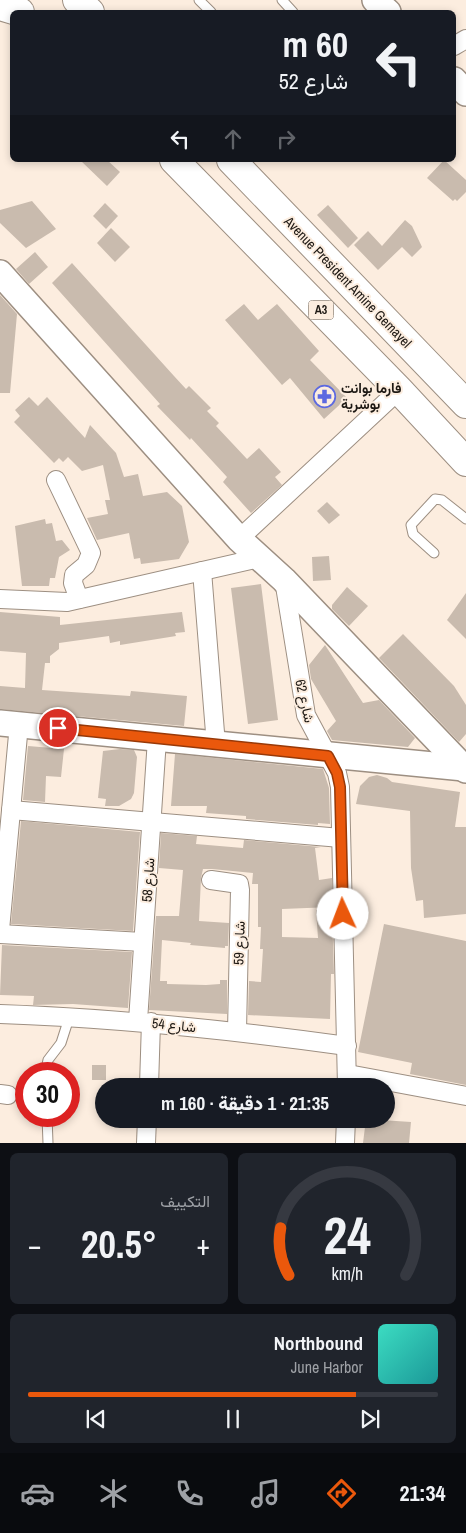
<!DOCTYPE html>
<html lang="ar">
<head>
<meta charset="utf-8">
<style>
  body { margin:0; font-family:"Archivo Narrow",Vazirmatn,sans-serif; background:#20242c; color:#f1f3f6; direction:rtl; height:100vh; display:flex; flex-direction:column; font-size:19px; white-space:nowrap }
  * { box-sizing:border-box; margin:0 }
  p { font-size:16px; color:#9ea1a6 }
  .icon { flex:none; width:28px; height:28px; fill:none; stroke:currentColor; stroke-width:2; stroke-linecap:round; stroke-linejoin:round }
  .map { position:relative; height:1143px; overflow:hidden; direction:ltr }
  .sheet { display:flex; flex-direction:column; gap:10px; padding:10px; background:#0d0f14; flex:1 }
  .sheet>* { flex:none }
  .hud { position:absolute; left:10px; top:10px; width:446px; height:152px; border-radius:8px; box-shadow:0 2px 8px #0003; direction:rtl; background:#171b24; color:#f1f3f6; overflow:hidden }
  .speed { position:absolute; left:15px; top:1062px; display:flex; gap:10px; font-size:25px; font-weight:700; text-align:center }
  .speed>* { display:grid; place-content:center; width:65px; height:65px; border-radius:50%; background:#171b24; box-shadow:0 2px 8px #0003; line-height:1 }
  .speed .limit { border:8px solid #d22; background:#fff; color:#111 }
  .pin { position:absolute; display:grid; place-items:center; width:42px; height:42px; color:#fff; margin:-21px; border:2px solid #fff; border-radius:50%; box-shadow:0 1px 5px #0007 }
  .me { position:absolute; width:55px; margin:-28px; rotate:358deg; stroke-linejoin:round; filter:drop-shadow(0 0 4px #0008) }
  .turn { display:flex; align-items:center; gap:18px; height:105px; padding:0 25px; font-size:22px }
  .turn .icon { width:65px; height:65px; stroke-width:2.5 }
  .turn b { display:block; font-size:35px; line-height:42px }
  .lanes { display:flex; align-items:center; height:48px; padding:0 25px; background:#0003; justify-content:center; gap:25px; direction:ltr }
  .lanes .off { opacity:.35 }
  .big { font-size:38px; font-weight:800; line-height:1.1 }
  .sheet .widget { flex:1; display:flex; flex-direction:column; justify-content:center; gap:8px; min-width:0; padding:0 18px; border-radius:8px; background:#20242c }
  .sheet .dial { align-items:center; gap:0 }
  .dial svg { height:130px; overflow:visible; fill:none; stroke:#363941; stroke-width:7; stroke-linecap:round; text-anchor:middle }
  .dial text { fill:#f1f3f6; stroke:none }
  .song { display:flex; align-items:center; gap:15px }
  .cover { width:60px; height:60px; border-radius:8px; background:linear-gradient(135deg,hsl(170 70% 55%),hsl(180 70% 35%)) }
  .played { height:5px; border-radius:2px; background:linear-gradient(90deg,#ea580c 80%,#363941 80%) }
  .keys { display:flex; justify-content:space-around; direction:ltr }
  .heat { display:flex; justify-content:space-between; align-items:center; font-size:28px; direction:ltr }
  .sheet .tiles { flex:1; display:grid; gap:10px; grid-template-columns:1fr 1fr }
  .widget:last-child { grid-column:span 2 }
  .trip { position:absolute; left:95px; top:1078px; width:300px; height:50px; border-radius:25px; background:#171b24; box-shadow:0 2px 8px #0003; font-weight:800; line-height:50px; text-align:center; direction:rtl }
  .tab-bar { display:flex; height:80px; justify-content:space-around; align-items:center; background:#090b0e; color:#9ea1a6 }
  .tab-bar .icon { width:35px; height:35px }
  .tab-bar .active { color:#ea580c }
  .tab-bar b { font-size:22px; color:#f1f3f6 }
  .map>svg:first-child { display:block }
</style>
</head>
<body>
<div class="map">
<svg width="466" height="1143" viewBox="0 0 466 1143">
  <rect width="100%" height="100%" fill="#fceddf"/>
  <g fill="#c9bbae">
    <path d="M80,160H107L120,172L107,186Z"/>
    <path d="M444,160L466,180V192L457,201L455,199L453,201L427,178Z"/>
    <path d="M32,201L56,229L26,248L0,223V210Z"/>
    <path d="M105,203L118,216L106,229L93,216Z"/>
    <path d="M328,205L358,238L348,248L317,215Z"/>
    <path d="M405,220L412,226L422,247L412,257L402,247L378,270L354,245L368,231L382,246Z"/>
    <path d="M111,228L130,247L115,262L97,243Z"/>
    <path d="M35,252L48,267L29,284L16,269Z"/>
    <path d="M72,263L174,376L186,389L189,386L211,408L207,411L219,423L216,426L247,459L259,448L281,472L275,477L282,485L251,513L223,482L227,477L191,438L190,440L157,406L160,404L52,283Z"/>
    <path d="M0,295L17,314L10,393H0Z"/>
    <path d="M244,304L258,320L277,304L319,351L310,360L347,398L324,419L290,378L282,385L225,320Z"/>
    <path d="M29,397L38,406L47,397L85,438L90,425L116,453L124,477L138,474L143,496L167,492L182,506L189,542L179,559L141,564L140,558L134,559L129,533L97,540L87,518L108,514L105,500H110L103,465L82,471L68,457L63,462L59,458L54,463L14,422L20,416L15,410Z"/>
    <path d="M327,502L340,515L329,524L317,511Z"/>
    <path d="M45,519L46,524L52,523L56,541L62,540L70,550L59,557L55,578H50L49,586H22L15,526Z"/>
    <path d="M329,556L331,580L313,581L312,557Z"/>
    <path d="M261,584L278,720L248,724L231,588Z"/>
    <path d="M347,587L368,606L349,626L332,609V605Z"/>
    <path d="M466,593V639L447,620Z"/>
    <path d="M0,612L60,617V625L182,612L185,632L175,633L176,636L120,645V641L110,643L109,636L59,643V649L50,656V663H45L42,690L130,696L131,691L187,696L184,726L0,709V686L25,688L26,653L0,651Z"/>
    <path d="M403,634L454,686L466,705V734L459,742L379,658Z"/>
    <path d="M325,645L363,703L379,700L415,738L408,747L332,740L327,731L336,721L311,679L309,665Z"/>
    <path d="M28,746L64,749L61,777L46,776L45,802L23,800Z"/>
    <path d="M120,749L134,750L137,757L134,793L131,799L119,806H105L106,799L98,798L103,751Z"/>
    <path d="M175,754L323,769L329,788L330,824L318,823V825L246,819V816L206,813L207,806H171Z"/>
    <path d="M377,775L387,778L392,782L460,792L455,827H466V914L424,918L423,900L416,901L411,868L410,811L356,804L360,786L369,777Z"/>
    <path d="M21,821L140,832L133,931L11,924Z"/>
    <path d="M161,833L197,836L196,844L243,848L244,840L321,847L315,848L319,880L332,878V907L282,909V937L318,938L316,910L332,914L334,974H331L330,1019L248,1015L249,981L261,982L263,949H260L261,927H258V884H252L253,873L212,869H203L201,878L199,921L229,923L228,946H225V948L190,945L191,943L162,940L160,981H167V984L206,985L220,984V980H227V1014L149,1010L156,916H179L183,870L159,868Z"/>
    <path d="M384,924L466,941V1085L410,1074L412,1063L358,1052Z"/>
    <path d="M2,945L132,952L128,1008L73,1004L33,1005L34,996L0,995Z"/>
    <rect x="92" y="1065" width="14" height="15"/>
    <path d="M366,1119L411,1122L409,1143H363Z"/>
  </g>
  <g fill="none" stroke-linecap="round" stroke-linejoin="round">
    <defs>
      <g id="lane">
        <path d="M199,0L211,12"/>
        <path d="M282,0L293,12"/>
        <path d="M434,553L413,534L411,525L435,499L442,500L466,519"/>
        <path d="M45,1074L48,1060L61,1043L69,1018"/>
        <path d="M47,1116L48,1143"/>
      </g>
      <g id="street">
        <path d="M454,46L466,39"/>
        <path d="M56,480L91,553L86,565L74,575L73,583L79,599"/>
        <path d="M239,539L399,390"/>
        <path d="M202,571L216,745"/>
        <path d="M284,580L306,715L337,773L340,787L347,1086"/>
        <path d="M0,599L67,602L259,558"/>
        <path d="M11,810L341,838"/>
        <path d="M211,880L239,884L240,890L237,1031"/>
        <path d="M0,930L19,724"/>
        <path d="M0,934L143,942"/>
        <path d="M0,1014C117,1018 231,1030 347,1046"/>
        <path d="M138,1021L157,739"/>
        <path d="M348,1074L466,1096"/>
        <path d="M149,1086L151,1022"/>
        <path d="M0,1094L8,1095"/>
        <path d="M146,1143L147,1119"/>
        <path d="M345,1143L346,1119"/>
      </g>
      <g id="secondary">
        <path d="M375,0L388,12"/>
        <path d="M454,80L466,93"/>
        <path d="M0,273L239,539L284,580L466,770"/>
        <path d="M0,723L464,768"/>
      </g>
      <g id="highway">
        <path d="M77,0L90,12"/>
        <path d="M0,6L20,12"/>
        <path d="M174,160L399,390L466,462"/>
        <path d="M231,160L466,404"/>
      </g>
    </defs>
    <use href="#lane" stroke="#9d8f82" stroke-width="11"/>
    <use href="#street" stroke="#9d8f82" stroke-width="20"/>
    <use href="#secondary" stroke="#9d8f82" stroke-width="28"/>
    <use href="#highway" stroke="#9d8f82" stroke-width="30"/>
    <use href="#lane" stroke="#fff" stroke-width="9"/>
    <use href="#street" stroke="#fff" stroke-width="18"/>
    <use href="#secondary" stroke="#fff" stroke-width="25"/>
    <use href="#highway" stroke="#fff" stroke-width="28"/>
  </g>
  <g fill="none" stroke-linecap="round" stroke-linejoin="round">
    <defs>
      <path id="route" d="M58,728L328,756L337,773L340,787L343,914"/>
    </defs>
    <use href="#route" stroke="#983908" stroke-width="12"/>
    <use href="#route" stroke="#ea580c" stroke-width="9"/>
  </g>
  <defs>
    <symbol id="pharmacy-ring" viewBox="-11 -11 22 22"><circle r="9.5" fill="#fceddf" stroke="#5c69e0" stroke-width="1.5"/><path d="M-2-6h4v4h4v4h-4v4h-4v-4h-4v-4h4Z" fill="#5c69e0"/></symbol>
  </defs>
  <g fill-rule="evenodd">
    <use href="#pharmacy-ring" x="312" y="384" width="25" height="25"/>
  </g>
  <g text-anchor="middle" dominant-baseline="central" stroke-width="4" stroke-linejoin="round" paint-order="stroke">
    <rect fill="#fceddf" stroke="#605850" stroke-width="1" x="308.5" y="300.5" width="25" height="19" rx="4"/>
    <g font-size="12" font-weight="bold" fill="#1d1813">
      <text x="321" y="310">A3</text>
    </g>
    <g font-size="14" fill="#1d1813" stroke="#fceddf">
      <text transform="translate(348 282) rotate(46)">Avenue President Amine Gemayel</text>
      <text transform="translate(305 701) rotate(77)">شارع 62</text>
      <text transform="translate(148 880) rotate(-86)">شارع 58</text>
      <text transform="translate(239 943) rotate(-88)">شارع 59</text>
      <text transform="translate(174 1025) rotate(6)">شارع 54</text>
    </g>
    <g font-size="14" font-weight="bold" fill="#1d1813" stroke="#fceddf" text-anchor="start">
      <text x="341" y="388">فارما بوانت<tspan x="341" dy="16">بوشرية</tspan></text>
    </g>
  </g>
</svg>
<div class="speed"><div class="limit">30</div></div>
<div class="pin" style="left:58px;top:728px;background:#d93025"><svg class="icon" aria-label="arrive" viewBox="0 0 24 24"><path d="M6 21V4h12l-3 4 3 4H6"/></svg></div>
<svg class="me" style="left:343px;top:914px" viewBox="-20 -20 40 40"><circle r="19" fill="#fff"/><path d="M0-13L10 11 0 6-10 11z" fill="#ea580c"/></svg>
<div class="trip">21:35 · 1 دقيقة · 160 m</div>
<div class="hud">
<div class="turn"><svg class="icon" aria-label="left" viewBox="0 0 24 24"><path d="M17 20v-9H6M10 6l-5 5 5 5"/></svg><div><b>60 m</b>شارع 52</div></div>
<div class="lanes"><svg class="icon" aria-label="left" viewBox="0 0 24 24"><path d="M17 20v-9H6M10 6l-5 5 5 5"/></svg><svg class="icon off" aria-label="ahead" viewBox="0 0 24 24"><path d="M12 20V5M6 11l6-6 6 6"/></svg><svg class="icon off" aria-label="right" viewBox="0 0 24 24"><path d="M7 20v-9h11M14 6l5 5-5 5"/></svg></div>
</div>
</div>
<section class="sheet">
<div class="tiles">
<div class="widget dial"><svg viewBox="0 0 100 80">
<path d="M14 69A42 42 0 1 1 86 69"/>
<path d="M14 69A42 42 0 0 1 9 40" stroke="#ea580c"/>
<text x="50" y="56" font-size="32" font-weight="700">24</text>
<text x="50" y="72" font-size="11">km/h</text>
</svg></div>
<div class="widget"><p>التكييف</p>
<div class="heat"><a>−</a><b class="big">20.5°</b><a>+</a></div>
</div>
<div class="widget">
<div class="song"><i class="cover"></i><div><b>Northbound</b><p>June Harbor</p></div></div>
<div class="played"></div>
<div class="keys"><svg class="icon" aria-label="previous" viewBox="0 0 24 24"><path d="M18 5L8 12l10 7zM5 5v14"/></svg><svg class="icon" aria-label="pause" viewBox="0 0 24 24"><path d="M8 5v14M16 5v14"/></svg><svg class="icon" aria-label="next" viewBox="0 0 24 24"><path d="M6 5l10 7-10 7zM19 5v14"/></svg></div>
</div>
</div>
</section>
<nav class="tab-bar">
<b>21:34</b>
<svg class="icon active" aria-label="directions" viewBox="0 0 24 24"><path d="M12 3l9 9-9 9-9-9zM9 14v-3h6M13 9l2 2-2 2"/></svg>
<svg class="icon" aria-label="music" viewBox="0 0 24 24"><path d="M9 18V5l10-2v13"/><circle cx="6" cy="18" r="3"/><circle cx="16" cy="16" r="3"/></svg>
<svg class="icon" aria-label="phone" viewBox="0 0 24 24"><path d="M5 4h4l2 5-3 2q2 4 5 5l2-3 5 2v4C11 20 4 13 5 4z"/></svg>
<svg class="icon" aria-label="climate" viewBox="0 0 24 24"><path d="M12 3v18M4 7l16 10M4 17L20 7"/></svg>
<svg class="icon" aria-label="car" viewBox="0 0 24 24"><path d="M5 17H2v-5l4-1 3-4h7l3 4 3 1v5h-3M9 17h6M6 11h13"/><circle cx="7" cy="17" r="2"/><circle cx="17" cy="17" r="2"/></svg>
</nav>
</body>
</html>
